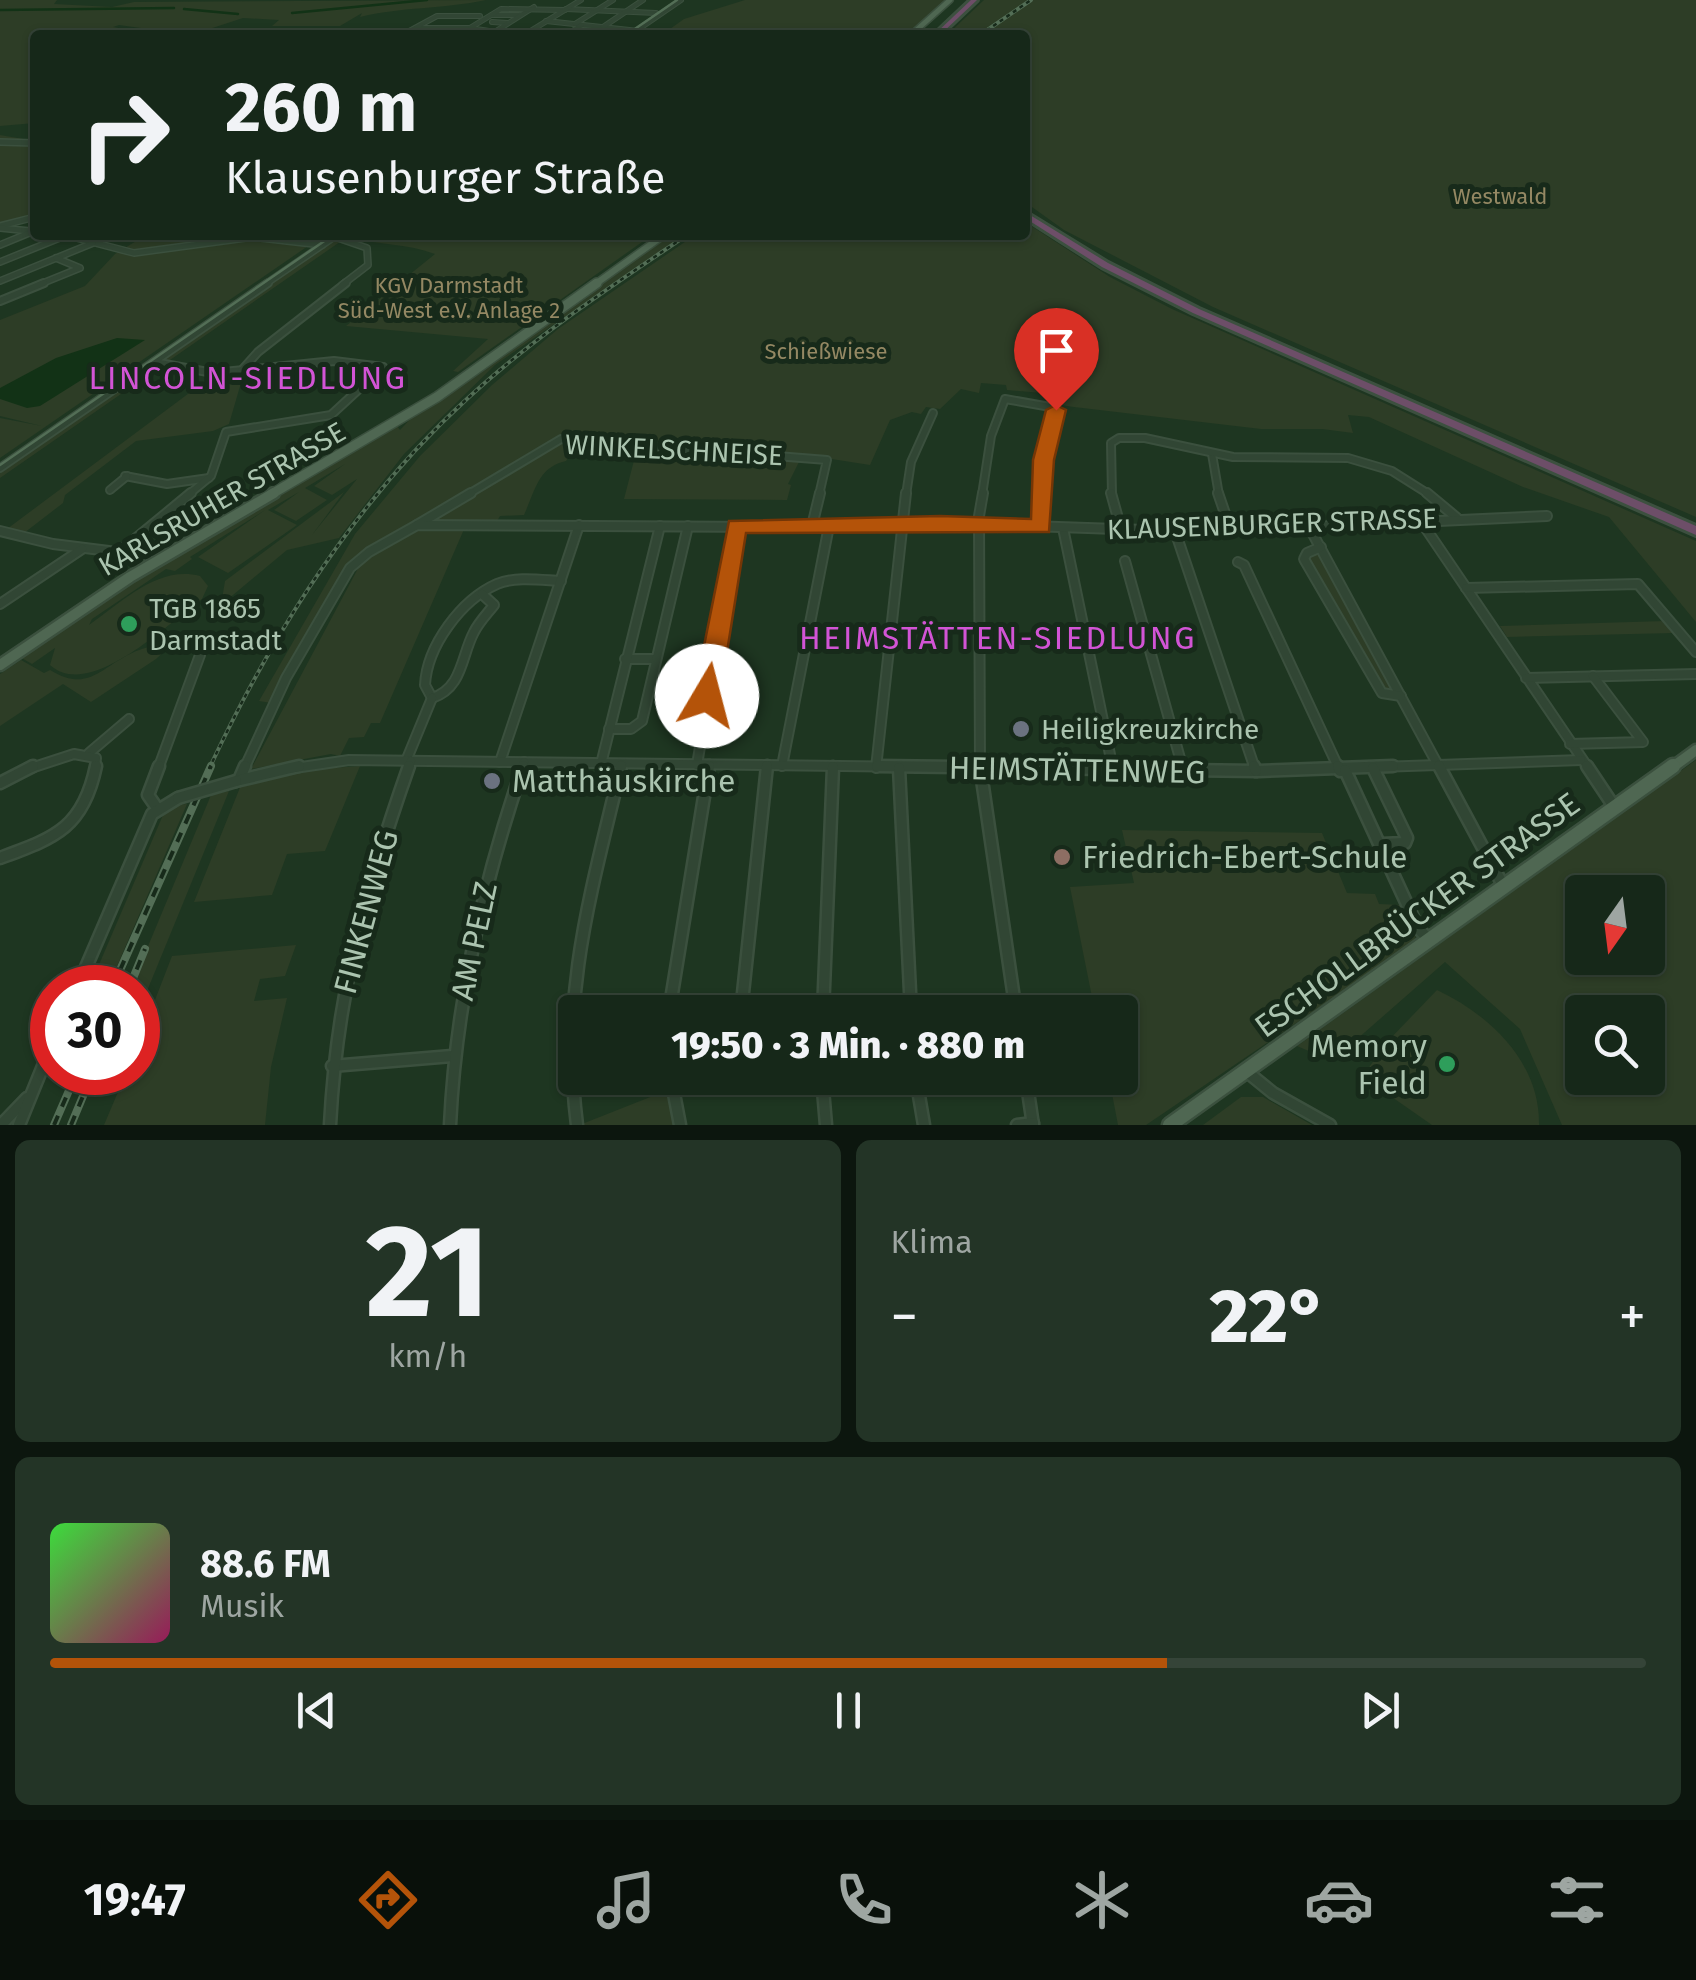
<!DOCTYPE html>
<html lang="de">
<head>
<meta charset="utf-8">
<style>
  body { margin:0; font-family:"Fira Sans",sans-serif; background:#233426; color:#f1f3f6; height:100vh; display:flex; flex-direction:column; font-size:38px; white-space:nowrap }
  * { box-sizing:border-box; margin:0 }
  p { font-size:32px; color:#9ea6a2 }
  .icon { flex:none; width:55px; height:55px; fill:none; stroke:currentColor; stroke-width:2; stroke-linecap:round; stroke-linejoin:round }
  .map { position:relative; height:1125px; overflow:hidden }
  .drawer { display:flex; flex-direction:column; gap:15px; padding:15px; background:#0c160e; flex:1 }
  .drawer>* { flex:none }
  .hud { position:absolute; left:30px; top:30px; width:1000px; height:210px; border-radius:10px; box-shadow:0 2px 8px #0004,0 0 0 2px #354438; background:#162819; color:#f1f3f6; overflow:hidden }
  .needle { width:65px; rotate:194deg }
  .tools { position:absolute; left:1565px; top:875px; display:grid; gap:20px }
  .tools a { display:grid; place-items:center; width:100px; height:100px; border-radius:10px; background:#162819; box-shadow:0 2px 8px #0004,0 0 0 2px #354438; font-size:50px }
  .speed { position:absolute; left:30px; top:965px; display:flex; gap:20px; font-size:50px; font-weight:700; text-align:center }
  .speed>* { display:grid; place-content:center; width:130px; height:130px; border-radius:50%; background:#162819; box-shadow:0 2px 8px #0004,0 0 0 2px #354438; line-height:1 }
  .speed .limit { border:15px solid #d22; background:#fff; color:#111 }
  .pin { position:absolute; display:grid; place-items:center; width:85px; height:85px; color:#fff; margin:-102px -42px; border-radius:50% 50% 50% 0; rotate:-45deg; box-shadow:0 0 10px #0007 }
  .pin .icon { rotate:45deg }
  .me { position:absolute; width:110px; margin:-55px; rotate:8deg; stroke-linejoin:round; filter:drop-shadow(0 0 8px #0008) }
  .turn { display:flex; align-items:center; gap:35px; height:210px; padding:0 30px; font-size:45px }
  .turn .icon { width:130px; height:130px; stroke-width:2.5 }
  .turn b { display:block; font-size:70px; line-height:85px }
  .big { font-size:75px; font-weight:800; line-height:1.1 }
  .drawer .tile { flex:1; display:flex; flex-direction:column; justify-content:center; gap:15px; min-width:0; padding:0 35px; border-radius:15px; background:#233426 }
  .drawer .dial { align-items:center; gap:0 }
  .dial b { font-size:130px; line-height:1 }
  .song { display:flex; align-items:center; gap:30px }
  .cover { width:120px; height:120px; border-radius:15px; background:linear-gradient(135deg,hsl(120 70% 55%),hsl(330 70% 35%)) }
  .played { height:10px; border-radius:5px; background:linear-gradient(90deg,#b45309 70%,#354438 70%) }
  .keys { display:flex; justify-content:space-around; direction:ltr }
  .heat { display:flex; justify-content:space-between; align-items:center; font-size:55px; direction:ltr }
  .drawer .tiles { flex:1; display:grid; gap:15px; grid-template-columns:1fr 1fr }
  .tile:last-child { grid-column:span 2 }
  .trip { position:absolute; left:558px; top:995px; width:580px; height:100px; border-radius:10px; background:#162819; box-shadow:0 2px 8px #0004,0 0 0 2px #354438; font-weight:800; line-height:100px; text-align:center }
  .tab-bar { display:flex; height:160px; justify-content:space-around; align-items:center; background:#09100a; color:#9ea6a2 }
  .tab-bar .icon { width:70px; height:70px }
  .tab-bar .current { color:#b45309 }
  .tab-bar b { font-size:45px; color:#f1f3f6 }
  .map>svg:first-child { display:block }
</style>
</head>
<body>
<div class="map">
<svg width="1696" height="1125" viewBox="0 0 1696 1125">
  <rect width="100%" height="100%" fill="#1e3621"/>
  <g fill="#2d3d26" fill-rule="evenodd">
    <path d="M0,0H57L54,4L112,7L134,2L486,0C444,9 399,7 360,17L362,13L340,26H272L279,20L243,18L191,35L119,25L113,27L156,35H35V123L0,126Z"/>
    <path d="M745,0H949L910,35H704L670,29L684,19Z"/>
    <path d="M984,0H1696V517L1213,307L1064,230L1025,202V35H947Z"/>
    <path d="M0,135L35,141V216L0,224Z"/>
    <path d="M1025,222L1110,277L1172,309L1696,541V622L1609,517L1523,487L1369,417L1348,415L1353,433L1322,429H1261L1074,407L1054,404V394L1007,390L1006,385L981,383L979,393L961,389L940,409L926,407L921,414L912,412L890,420L870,465L806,455L638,443L633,449L573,451L566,461C538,467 535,491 524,515L500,516L496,523L412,524L352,559L271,703L259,701L355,534L420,456L492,385L558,329L695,235H1025Z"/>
    <path d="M146,235H324L0,458V418L42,426L0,416V320L85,286L115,254Z"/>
    <path d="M341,235H652L458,372L453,371L488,339L346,326L435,254C406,243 377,245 347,237L0,478V472Z"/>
    <path d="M669,235H684L495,365L404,454L339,538L287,550L221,605L225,581L344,492L312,535L357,479L332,495L314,486L345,464L305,488L327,500L296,521L274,510L299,492L268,510L297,525L228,573L198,557L265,510L190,557L192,559L175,571L166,569L92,619L89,625C122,602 158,565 200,576L208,586L202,599C167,624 90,701 50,665L55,648L32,664L20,657L157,564L397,426L400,430L416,413Z"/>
    <path d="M212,376H243L229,424L213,431L136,441L65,495L63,503L24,533L7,529Z"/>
    <path d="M638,445L800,460L788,484L791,485L787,500L624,499Z"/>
    <path d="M418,527H465L380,723H371L364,737L349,738L340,756L331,754L251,769L362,561Z"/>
    <path d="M1321,547L1401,696L1382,693L1305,559Z"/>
    <path d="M1665,621L1675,633L1507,637L1500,626Z"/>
    <path d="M161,640L172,644L156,659L91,702L63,684L0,726V674L21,660L44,673L50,670C88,693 100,668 132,653C142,648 150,648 161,640Z"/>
    <path d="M1696,760V1125H1562L1520,1029L1445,962L1332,1061L1297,1046ZM1582,892H1648V958H1582ZM1582,1012H1648V1078H1582Z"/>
    <path d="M360,766L325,851L287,854L272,895L194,902L241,785L304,770Z"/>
    <path d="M229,791L138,1013V988L131,987L211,795Z"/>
    <path d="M187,804L108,987L89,988L163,815L172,805Z"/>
    <path d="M1122,830L1322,833L1347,893L1375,894L1379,904L1402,905L1417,941L1146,1125H1118L1109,1078H1120V1012H1095L1070,887L1134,883Z"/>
    <path d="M296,945L285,976L260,979L254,1001L287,998L271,1067L265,1125H104L126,1073L138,1072V1044L172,956Z"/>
    <path d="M1437,990C1490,1015 1540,1062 1539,1125H1432L1366,1079L1365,1073L1387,1042Z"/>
    <path d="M668,1090L674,1125H582V1124Z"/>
    <path d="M1241,1097H1263L1312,1125H1203Z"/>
  </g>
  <path fill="#123216" d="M117,338L145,340L40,406L27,408L0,399V388L56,358Z"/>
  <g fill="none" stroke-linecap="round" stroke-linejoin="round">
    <g stroke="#123216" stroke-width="2.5">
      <path d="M184,9L238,14"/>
      <path d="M0,10L174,8"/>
      <path d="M292,13L427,0"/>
    </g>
    <defs>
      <g id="minor-far4">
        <path d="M566,9L656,13"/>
        <path d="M492,15H519"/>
        <path d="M546,21L676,35"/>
        <path d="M492,22L508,23"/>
        <path d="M575,24L613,0"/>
        <path d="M603,27L643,0"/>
        <path d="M420,28H470"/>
        <path d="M493,33L534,7"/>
        <path d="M402,35L437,16H480"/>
        <path d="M514,35L470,28L501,9L565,10"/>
        <path d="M524,35L581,0"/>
        <path d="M566,35L582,25"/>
        <path d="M630,35L681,0"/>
      </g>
      <g id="minor-far3">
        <path d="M0,142L35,143"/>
        <path d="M0,226L35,217"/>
        <path d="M0,228L30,231"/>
        <path d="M65,235L134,253L253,237L322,245"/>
        <path d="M335,237L367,248L368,265L342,285"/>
        <path d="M0,245L34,231"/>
        <path d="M0,262L67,235"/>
        <path d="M0,281L93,243"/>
        <path d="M38,285L80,268L56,258"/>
        <path d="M264,285L337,235"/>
      </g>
      <g id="minor-far2">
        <path d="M0,301L44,283"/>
        <path d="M154,362L213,373L334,361L383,367"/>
        <path d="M241,371L258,352L346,283"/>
        <path d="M1212,454L1219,495"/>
        <path d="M0,468L268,283"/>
        <path d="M125,476L167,484L209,478"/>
        <path d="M110,490L127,476"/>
        <path d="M188,495L211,476L226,432L331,415L383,367"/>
        <path d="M467,495L561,439L827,460L819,495"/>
        <path d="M906,495L911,462L933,413"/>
        <path d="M982,495L991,436L1005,399L1056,408L1044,460L1042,495"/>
        <path d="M1112,495L1111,443L1119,438H1145L1233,457L1348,458L1392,471L1430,495"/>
      </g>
      <g id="minor-far1">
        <path d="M1111,493L1121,529"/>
        <path d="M1218,493L1230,528"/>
        <path d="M1427,493L1457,518"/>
        <path d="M1420,520L1589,769"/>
        <path d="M417,525L471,493"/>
        <path d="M1308,525L1440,769"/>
        <path d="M812,526L820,493"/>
        <path d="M1041,527L1043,493"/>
        <path d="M1063,528L1113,769"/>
        <path d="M0,531L53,544L141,555"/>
        <path d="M1175,531L1255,769"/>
        <path d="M1321,547L1307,553L1304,559L1382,693L1401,696"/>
        <path d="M117,554L191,493"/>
        <path d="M1125,561L1183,769"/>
        <path d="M1238,562L1244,565L1339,769"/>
        <path d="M1466,588L1638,584L1696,652"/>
        <path d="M0,604L82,549"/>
        <path d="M625,659H655"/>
        <path d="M1526,678L1696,674"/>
        <path d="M432,698L425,685C427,646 461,600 497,584C516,576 541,580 561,581"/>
        <path d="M432,698C463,688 461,656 474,632C479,622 487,614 494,605L482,594"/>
        <path d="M609,729H631L642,721L688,526"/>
        <path d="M1570,744L1643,742L1593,676"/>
        <path d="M89,753L129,719"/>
        <path d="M406,761L432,698"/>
        <path d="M500,762L579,525"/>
        <path d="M601,764L660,526"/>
        <path d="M697,765L736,526"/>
        <path d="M782,766L829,526"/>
        <path d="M876,768L906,493"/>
        <path d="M28,769L74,754L96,758L95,769"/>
        <path d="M158,769L200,655"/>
        <path d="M244,769L286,678L350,568L369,552L417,525L764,527L940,523L1202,532L1547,516"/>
        <path d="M288,769L349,760L1083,769"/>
        <path d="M408,769L411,761"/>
        <path d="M522,769L524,762"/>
        <path d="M621,769L622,764"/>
        <path d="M980,769L979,516L983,493"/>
        <path d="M1320,769L1581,760"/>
      </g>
      <g id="minor">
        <path d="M877,766L1258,771L1393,766"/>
        <path d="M980,766L1016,1012"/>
        <path d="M1183,766L1184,771"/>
        <path d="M1254,766L1256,771"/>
        <path d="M1338,766L1340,771"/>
        <path d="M1439,766L1504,887"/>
        <path d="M1587,766L1615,808"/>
        <path d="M899,768L911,1012"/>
        <path d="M1373,768L1407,838L1405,843L1382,844"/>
        <path d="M1345,770L1418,928L1429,940"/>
        <path d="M239,780L245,766"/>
        <path d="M236,781L299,766"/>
        <path d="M0,783L33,766"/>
        <path d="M157,808L148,795L159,766"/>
        <path d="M0,858C54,838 83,829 96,766"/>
        <path d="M77,988L152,814L178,798"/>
        <path d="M669,1012L709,766"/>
        <path d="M741,1012L767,766"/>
        <path d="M823,1012L833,767"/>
        <path d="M332,1066L452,1056"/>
        <path d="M1246,1071L1273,1093L1330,1125"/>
        <path d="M671,1078L680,1125"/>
        <path d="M822,1078L826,1125"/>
        <path d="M916,1078L924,1125"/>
        <path d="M1026,1078L1033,1125"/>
        <path d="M1,1125L27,1098"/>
        <path d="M19,1125L52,1044"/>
        <path d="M330,1125C337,992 365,891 409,766"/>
        <path d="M450,1125C456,1001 483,884 523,766"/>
        <path d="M577,1125C560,993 591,893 621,766"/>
        <path d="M1017,1125L1033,1123"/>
      </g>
      <path id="major-far4" d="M911,35L950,0"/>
      <path id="major-far3" d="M594,285L664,235"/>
      <path id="major-far2" d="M270,495L437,397L597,283"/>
      <g id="major-far1">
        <path d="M0,665L130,577L274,493"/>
        <path d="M1670,769L1696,750"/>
      </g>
      <path id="major" d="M1170,1125L1673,766"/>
      <g id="highway">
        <path d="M971,0H977L940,35H934Z"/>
        <path d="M1025,212L1108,263L1199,309L1696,526V535L1193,313L1102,267L1025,218Z"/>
      </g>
    </defs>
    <use href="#minor-far4" stroke="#3b503e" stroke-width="6"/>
    <use href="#minor-far3" stroke="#3b503e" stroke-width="8"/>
    <use href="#minor-far2" stroke="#3b503e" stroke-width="10"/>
    <use href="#minor-far1" stroke="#3b503e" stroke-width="12"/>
    <use href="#minor" stroke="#3b503e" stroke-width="15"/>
    <use href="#major-far4" stroke="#3b503e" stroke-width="8"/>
    <use href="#major-far3" stroke="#3b503e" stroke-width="9"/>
    <use href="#major-far2" stroke="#3b503e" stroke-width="12"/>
    <use href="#major-far1" stroke="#3b503e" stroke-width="15"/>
    <use href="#major" stroke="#3b503e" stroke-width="19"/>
    <use href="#highway" stroke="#3c503f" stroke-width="6"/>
    <use href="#minor-far4" stroke="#314634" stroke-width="4"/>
    <use href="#minor-far3" stroke="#314634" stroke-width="5"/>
    <use href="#minor-far2" stroke="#314634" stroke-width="6"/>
    <use href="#minor-far1" stroke="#314634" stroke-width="8"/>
    <use href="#minor" stroke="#314634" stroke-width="10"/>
    <use href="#major-far4" stroke="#4f6752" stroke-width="5"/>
    <use href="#major-far3" stroke="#4f6752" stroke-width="6"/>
    <use href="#major-far2" stroke="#4f6752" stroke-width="9"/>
    <use href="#major-far1" stroke="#4f6752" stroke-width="10"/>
    <use href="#major" stroke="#4f6752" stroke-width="14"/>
    <use href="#highway" fill="#6d4e68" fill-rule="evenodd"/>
    <g stroke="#536e56" stroke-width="2.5">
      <path d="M626,35L677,0"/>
      <path d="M0,465L333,235"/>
    </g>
    <defs>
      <g id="rail-far1">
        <path d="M980,35L1031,0"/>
        <path d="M209,769C273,632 356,500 468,398C535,336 612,286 687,235"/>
      </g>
      <g id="rail">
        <path d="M112,988L211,766"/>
        <path d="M129,988L145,949"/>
        <path d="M54,1125L77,1072"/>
        <path d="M71,1125L93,1072"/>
      </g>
    </defs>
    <use href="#rail-far1" stroke="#536e56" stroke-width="4"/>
    <use href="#rail" stroke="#536e56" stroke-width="8"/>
    <use href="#rail-far1" stroke="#172a1a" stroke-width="2.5" stroke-dasharray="4" stroke-linecap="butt"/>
    <use href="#rail" stroke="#172a1a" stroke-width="4" stroke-dasharray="10" stroke-linecap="butt"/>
    <defs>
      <path id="minor-bridge" d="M178,798L236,781"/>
    </defs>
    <use href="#minor-bridge" stroke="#3b503e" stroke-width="15" stroke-linecap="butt"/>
    <use href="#minor-bridge" stroke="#314634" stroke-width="10"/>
  </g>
  <path fill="#b45309" stroke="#753606" stroke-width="2.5" d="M1056,405L1066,410L1054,460L1049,532L746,533L720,696L716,703H698L694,696L729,521L940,516L1031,519L1033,460L1046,410Z"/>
  <g fill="#2e9e5b" stroke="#172a1a" stroke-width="4">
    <circle cx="129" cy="624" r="10"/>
    <circle cx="1447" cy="1064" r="10"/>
  </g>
  <g fill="#6b7280" stroke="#172a1a" stroke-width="4">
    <circle cx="1021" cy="729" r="10"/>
    <circle cx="492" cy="781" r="10"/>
  </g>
  <circle fill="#8d6e63" stroke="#172a1a" stroke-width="4" cx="1062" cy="857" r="10"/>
  <g text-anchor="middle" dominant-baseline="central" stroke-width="10" stroke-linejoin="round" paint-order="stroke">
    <g font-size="22" fill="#948863" stroke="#172a1a">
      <text x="1500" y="196">Westwald</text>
      <text x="449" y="285">KGV Darmstadt<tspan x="449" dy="25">Süd-West e.V. Anlage 2</tspan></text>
      <text x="826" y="351">Schießwiese</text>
    </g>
    <g font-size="28" fill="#abc4af" stroke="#172a1a">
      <text transform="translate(674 450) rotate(3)">WINKELSCHNEISE</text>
      <text transform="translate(222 499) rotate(-30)">KARLSRUHER STRASSE</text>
      <text transform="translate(1272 524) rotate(-2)">KLAUSENBURGER STRASSE</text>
    </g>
    <g font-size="28" fill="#abc4af" stroke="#172a1a" text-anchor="start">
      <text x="149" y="608">TGB 1865<tspan x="149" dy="32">Darmstadt</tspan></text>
      <text x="1041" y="729">Heiligkreuzkirche</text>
    </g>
    <g font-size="32" letter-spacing="2.5" fill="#d254d5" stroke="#172a1a">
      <text x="248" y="378">LINCOLN-SIEDLUNG</text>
      <text x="998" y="638">HEIMSTÄTTEN-SIEDLUNG</text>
    </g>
    <g font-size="32" fill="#abc4af" stroke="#172a1a">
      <text transform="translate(1077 770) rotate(1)">HEIMSTÄTTENWEG</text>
      <text transform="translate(366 912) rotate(-75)">FINKENWEG</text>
      <text transform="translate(1417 915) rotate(-36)">ESCHOLLBRÜCKER STRASSE</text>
      <text transform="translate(474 941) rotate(-78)">AM PELZ</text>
    </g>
    <g font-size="32" fill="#abc4af" stroke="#172a1a" text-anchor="start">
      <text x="512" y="781">Matthäuskirche</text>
      <text x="1082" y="857">Friedrich-Ebert-Schule</text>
      <text x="1427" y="1046" text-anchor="end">Memory<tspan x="1427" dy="37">Field</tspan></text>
    </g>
  </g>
</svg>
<div class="tools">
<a><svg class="needle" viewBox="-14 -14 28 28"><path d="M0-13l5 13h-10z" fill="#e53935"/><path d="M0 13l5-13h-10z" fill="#9ea6a2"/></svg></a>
<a><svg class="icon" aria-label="search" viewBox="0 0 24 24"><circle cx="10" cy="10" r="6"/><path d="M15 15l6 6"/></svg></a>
</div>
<div class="speed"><div class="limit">30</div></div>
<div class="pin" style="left:1056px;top:410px;background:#d93025"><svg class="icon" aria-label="arrive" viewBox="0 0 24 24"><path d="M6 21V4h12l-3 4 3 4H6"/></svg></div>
<svg class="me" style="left:707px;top:696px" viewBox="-20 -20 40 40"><circle r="19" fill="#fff"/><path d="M0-13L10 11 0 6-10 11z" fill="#b45309"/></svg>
<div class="trip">19:50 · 3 Min. · 880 m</div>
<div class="hud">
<div class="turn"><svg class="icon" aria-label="right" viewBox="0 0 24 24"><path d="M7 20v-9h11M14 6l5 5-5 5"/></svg><div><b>260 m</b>Klausenburger Straße</div></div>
</div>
</div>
<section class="drawer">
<div class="tiles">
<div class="tile dial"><b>21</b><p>km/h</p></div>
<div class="tile"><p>Klima</p>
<div class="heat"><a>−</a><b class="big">22°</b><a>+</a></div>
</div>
<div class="tile">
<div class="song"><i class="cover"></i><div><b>88.6 FM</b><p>Musik</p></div></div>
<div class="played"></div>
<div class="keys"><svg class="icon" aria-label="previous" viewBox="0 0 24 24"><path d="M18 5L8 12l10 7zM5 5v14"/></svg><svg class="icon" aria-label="pause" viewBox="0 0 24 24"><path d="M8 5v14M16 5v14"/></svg><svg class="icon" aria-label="next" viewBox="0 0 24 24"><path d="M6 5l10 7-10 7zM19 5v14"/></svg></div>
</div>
</div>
</section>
<nav class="tab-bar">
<b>19:47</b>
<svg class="icon current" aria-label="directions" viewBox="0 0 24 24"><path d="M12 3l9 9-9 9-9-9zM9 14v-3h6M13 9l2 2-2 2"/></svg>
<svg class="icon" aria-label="music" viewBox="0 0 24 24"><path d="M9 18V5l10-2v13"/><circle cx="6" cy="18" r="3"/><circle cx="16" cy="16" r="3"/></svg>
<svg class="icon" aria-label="phone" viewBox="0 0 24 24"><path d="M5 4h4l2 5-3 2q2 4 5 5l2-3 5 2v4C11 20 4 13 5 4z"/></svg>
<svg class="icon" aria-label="climate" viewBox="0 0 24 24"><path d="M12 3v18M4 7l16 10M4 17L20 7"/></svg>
<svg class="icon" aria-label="car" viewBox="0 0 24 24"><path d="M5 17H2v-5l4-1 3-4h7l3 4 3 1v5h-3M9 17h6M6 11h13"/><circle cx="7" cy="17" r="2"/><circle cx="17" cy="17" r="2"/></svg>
<svg class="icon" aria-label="filters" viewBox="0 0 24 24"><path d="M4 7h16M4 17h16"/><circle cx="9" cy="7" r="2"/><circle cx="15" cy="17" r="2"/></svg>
</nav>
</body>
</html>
